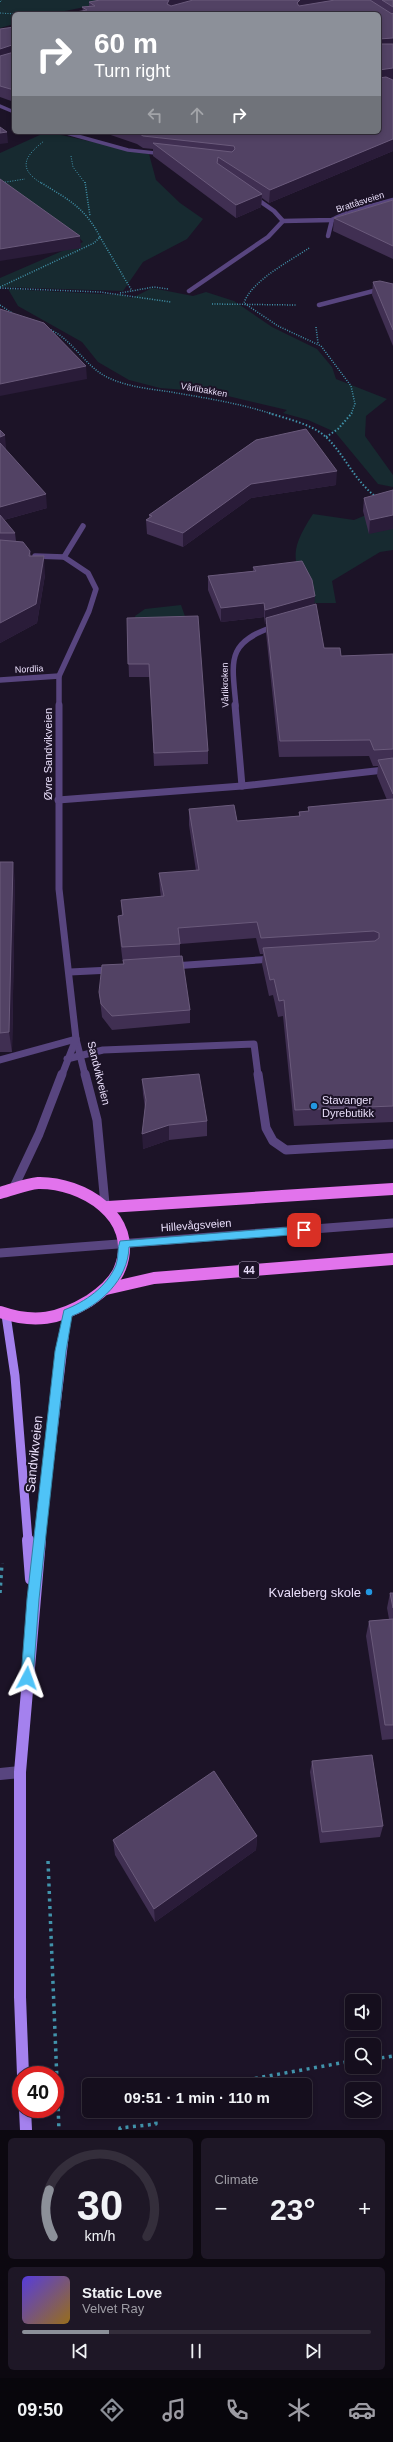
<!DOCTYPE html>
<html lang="en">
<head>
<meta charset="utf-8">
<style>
  body { margin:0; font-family:Helvetica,sans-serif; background:#1e1726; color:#f1f3f6; height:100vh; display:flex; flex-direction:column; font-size:15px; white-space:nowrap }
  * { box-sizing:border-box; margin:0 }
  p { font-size:13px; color:#9d9ca4 }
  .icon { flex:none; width:22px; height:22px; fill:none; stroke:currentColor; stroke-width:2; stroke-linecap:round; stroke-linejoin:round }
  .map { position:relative; height:2130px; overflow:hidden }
  .panel { display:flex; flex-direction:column; gap:8px; padding:8px; background:#0c0810; flex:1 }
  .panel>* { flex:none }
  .hud { position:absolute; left:12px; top:12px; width:369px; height:122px; border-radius:6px; box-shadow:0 2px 6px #0003,0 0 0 1px #342e3b; background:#8c9099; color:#fff; overflow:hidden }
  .buttons { position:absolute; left:345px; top:1994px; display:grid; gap:8px }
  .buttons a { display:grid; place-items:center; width:36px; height:36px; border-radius:6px; background:#150e1d; box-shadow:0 2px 6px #0003,0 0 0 1px #342e3b; font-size:20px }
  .speed { position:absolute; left:12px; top:2066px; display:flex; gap:8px; font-size:20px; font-weight:700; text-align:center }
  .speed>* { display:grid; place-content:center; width:52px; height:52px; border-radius:50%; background:#150e1d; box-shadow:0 2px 6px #0003,0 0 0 1px #342e3b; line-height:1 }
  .speed .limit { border:6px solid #d22; background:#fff; color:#111 }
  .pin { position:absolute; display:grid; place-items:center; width:34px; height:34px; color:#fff; margin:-17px; border-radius:8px; box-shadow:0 2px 6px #0006 }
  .me { position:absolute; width:44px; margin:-22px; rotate:4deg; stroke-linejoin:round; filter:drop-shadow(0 0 3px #0008) }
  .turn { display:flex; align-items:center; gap:14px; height:84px; padding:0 16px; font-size:18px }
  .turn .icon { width:52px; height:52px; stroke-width:2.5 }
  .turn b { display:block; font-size:28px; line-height:34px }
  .lanes { display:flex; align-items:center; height:38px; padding:0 16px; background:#0003; justify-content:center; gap:20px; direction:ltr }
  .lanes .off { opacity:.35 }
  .big { font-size:30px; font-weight:600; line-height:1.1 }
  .panel .widget { flex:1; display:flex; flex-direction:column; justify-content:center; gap:6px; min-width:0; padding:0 14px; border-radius:6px; background:#1e1726 }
  .panel .dial { align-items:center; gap:0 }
  .dial svg { height:104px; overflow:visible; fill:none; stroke:#342e3b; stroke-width:7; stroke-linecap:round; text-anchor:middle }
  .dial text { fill:#f1f3f6; stroke:none }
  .song { display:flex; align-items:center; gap:12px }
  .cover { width:48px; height:48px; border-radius:6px; background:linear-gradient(135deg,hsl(250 70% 55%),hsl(40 70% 35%)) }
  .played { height:4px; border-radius:2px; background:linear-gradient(90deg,#8c9099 25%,#342e3b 25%) }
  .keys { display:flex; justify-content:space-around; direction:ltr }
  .heat { display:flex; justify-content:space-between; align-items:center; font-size:22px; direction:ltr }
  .panel .tiles { flex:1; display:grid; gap:8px; grid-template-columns:1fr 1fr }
  .widget:last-child { grid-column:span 2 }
  .trip { position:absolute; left:82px; top:2078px; width:230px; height:40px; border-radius:6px; background:#150e1d; box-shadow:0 2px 6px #0003,0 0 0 1px #342e3b; font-weight:600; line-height:40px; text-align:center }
  .tabs { display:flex; height:64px; justify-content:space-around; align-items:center; background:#08060c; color:#9d9ca4 }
  .tabs .icon { width:28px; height:28px }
  .tabs .current { color:#8c9099 }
  .tabs b { font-size:18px; color:#f1f3f6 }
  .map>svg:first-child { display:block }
</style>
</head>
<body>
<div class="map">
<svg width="393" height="2130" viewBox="0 0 393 2130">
  <rect width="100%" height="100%" fill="#1c1327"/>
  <g fill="#172a30">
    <path d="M0,0H120L50,14H14V24L0,28Z"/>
    <path d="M42,134L61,135L149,154L156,180L180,203L203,219L187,239L143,262L123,291L0,287V278L83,242L75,233L0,186V153Z"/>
    <path d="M152,288L193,296L206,292L234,301L272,327L317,349L332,367L336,379L387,399L366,416L365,436L393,475V487L378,484L335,432L308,420L283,413L287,410L211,392L160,388L129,380L98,362L82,342L18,306L8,289L122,295L132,298Z"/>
    <path d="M383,508L393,511V550L380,552L332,581L336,603H313C294,562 286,555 313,514L354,520Z"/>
    <path d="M181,605L188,625H137L135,616L145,609Z"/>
  </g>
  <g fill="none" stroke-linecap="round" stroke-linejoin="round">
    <g stroke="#4193ab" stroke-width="1" stroke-dasharray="1 1.5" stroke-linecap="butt">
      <path d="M0,2L2,0"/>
      <path d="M0,13L15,14"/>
      <path d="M71,156L73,167L85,183"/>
      <path d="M0,183L25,179"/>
      <path d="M41,183C17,168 25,156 44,141"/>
    </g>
    <g stroke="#4193ab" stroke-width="1.5" stroke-dasharray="1 1.5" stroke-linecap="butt">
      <path d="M85,182L90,216"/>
      <path d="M0,183L5,182"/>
      <path d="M100,237L132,291"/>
      <path d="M309,248C290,261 251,281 244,303L278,326L321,346L351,386L355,404L351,414"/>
      <path d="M0,287L94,243L100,237C85,207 67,199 40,182"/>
      <path d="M0,288L100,292L171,302"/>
      <path d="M120,293L154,287L168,289"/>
      <path d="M212,304L296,305"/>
      <path d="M0,305L15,315"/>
      <path d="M316,327L318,343"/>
      <path d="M51,330C74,341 86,368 109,378C128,387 151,389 171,392C205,398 239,403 272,414"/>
    </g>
    <g stroke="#4193ab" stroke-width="2" stroke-dasharray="1.5 2" stroke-linecap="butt">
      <path d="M269,413C287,419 312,424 326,437C345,455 353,479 376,497"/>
      <path d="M326,437L338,429L352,413"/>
    </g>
    <g stroke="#4193ab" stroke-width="3.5" stroke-dasharray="3 4.5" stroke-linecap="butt">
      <path d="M0,1593L2,1563"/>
      <path d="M48,1861L59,2130"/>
      <path d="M374,2059L393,2056"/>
      <path d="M218,2085L352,2061"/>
      <path d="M120,2130V2128L156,2124L155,2111"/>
    </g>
    <g stroke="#58457f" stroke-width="4.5">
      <path d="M328,236L332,220"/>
      <path d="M189,291L268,237L283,221L274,211L254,197"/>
    </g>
    <g stroke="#58457f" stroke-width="7">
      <path d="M173,966L273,959"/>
      <path d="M70,972L111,970"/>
      <path d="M67,1059L103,1050L254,1044L258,1075"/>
      <path d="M0,1060L76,1039"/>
    </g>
    <g stroke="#58457f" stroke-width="9">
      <path d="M258,1074L266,1128L273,1141L286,1150L393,1144"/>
      <path d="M0,1253L393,1223"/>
    </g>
    <path stroke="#58457f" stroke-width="12" d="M0,1774L20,1772"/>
    <g stroke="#58457f" stroke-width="3.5">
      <path d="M0,106L14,112"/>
      <path d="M63,132L128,150L164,154"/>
    </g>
    <g stroke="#58457f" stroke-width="4.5">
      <path d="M283,221L332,220L346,213L393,200"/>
      <path d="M319,305L393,286"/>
    </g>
    <g stroke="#58457f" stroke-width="5.5">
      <path d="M35,556L64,557"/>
      <path d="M0,680L59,676"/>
      <path d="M59,706V676L89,611L96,589L88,573L64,557L83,526"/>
      <path d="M236,706C232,661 225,642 276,626"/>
    </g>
    <g stroke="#58457f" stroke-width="7">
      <path d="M59,705V889L76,1039L85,1075"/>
      <path d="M235,705L242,786"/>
      <path d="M58,800L242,786L393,769"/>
      <path d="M62,1075L76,1039"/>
    </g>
    <g stroke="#58457f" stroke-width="9">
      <path d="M85,1074L97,1120L105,1204"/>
      <path d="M14,1187L39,1134L62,1074"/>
    </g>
    <g stroke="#a481ee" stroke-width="9">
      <path d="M6,1315L15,1376L28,1541"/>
      <path d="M40,1541L67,1313"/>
    </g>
    <g stroke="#a481ee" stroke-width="12">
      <path d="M28,1540L31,1579"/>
      <path d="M23,2075L20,1997V1772L40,1540"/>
      <path d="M25,2109L26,2130"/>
    </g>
    <g stroke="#e273ec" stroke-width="12">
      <path d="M0,1193C12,1190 26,1184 38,1183C82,1182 140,1217 120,1268C115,1282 101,1293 89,1301C59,1319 35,1324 0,1312"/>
      <path d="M108,1207L393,1189"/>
      <path d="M106,1289L154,1278L393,1259"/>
    </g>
  </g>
  <g fill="#402f52">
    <path d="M100,0H393V151L269,203L262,198L261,207L236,218L153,156V149L143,148L137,144L102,132H379V14H71V13L83,11L82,7L89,6V2Z"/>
    <path d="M14,27V102L0,97V29Z"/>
    <path d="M393,200V259L333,231L334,218Z"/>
    <path d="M373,282L393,284V346L372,295Z"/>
    <path d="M0,430L6,448L5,449L47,508L4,520L15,533L16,541L30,551L31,556L45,575L37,623L0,643Z"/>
    <path d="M256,440L336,485L251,498L183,547L147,534L146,520L149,518V515Z"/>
    <path d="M393,490L369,534L363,511L364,498Z"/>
    <path d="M253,567L314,604L324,648L341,656L393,654V1122L294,1126L283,1016L278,1017L273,995L269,996L262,964L263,954H260L256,938L180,944V956L190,1010V1023L112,1030L102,1017L99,992L123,964L119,932L118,916H122L121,900L161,897L160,890L159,873L196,871L189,825V809L237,821L299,816V812L308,811V807L387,800L377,776L378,766H373L369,756L279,757L266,633V624H265L264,617L221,622L208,590V576L253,571Z"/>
    <path d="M127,618L208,751V764L154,766L150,677H129Z"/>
    <path d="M0,862L15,881L12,1052H0Z"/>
    <path d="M142,1079L207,1121V1136L169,1140L143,1149L145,1108L143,1094Z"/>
    <path d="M390,1593H393V1739L382,1740L366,1636L369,1621L389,1619L387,1608Z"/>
    <path d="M312,1761L383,1826L380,1837L320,1843L310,1772Z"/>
    <path d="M257,1836L256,1850L155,1922L115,1855L113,1840Z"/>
  </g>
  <g fill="#2a1c39">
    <path d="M169,0H208L169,11L167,4Z"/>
    <path d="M299,0H356L299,11L297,3Z"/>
    <path d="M379,38H393V49L379,50Z"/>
    <path d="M12,45L13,57L0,61V49Z"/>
    <path d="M393,68V80L379,82V70Z"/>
    <path d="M7,132L8,143L0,144V133Z"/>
    <path d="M393,139V151L269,203L270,190Z"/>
    <path d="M262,194L261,207L236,218V205Z"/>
    <path d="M80,236L81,248L0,261V249Z"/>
    <path d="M86,366L87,379L0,396V384Z"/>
    <path d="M5,435L6,448L0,450V437Z"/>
    <path d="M337,471L336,485L251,498L183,547V533L251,484Z"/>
    <path d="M46,494L47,508L0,521V507Z"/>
    <path d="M393,515V529L369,534L370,520Z"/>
    <path d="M44,556L45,575L37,623L0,643V623Z"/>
    <path d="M315,596L314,611L266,618V624H265V610Z"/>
    <path d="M264,603V617L221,622V608Z"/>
    <path d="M13,862L15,881L12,1052L9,1032Z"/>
    <path d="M169,1125V1140L143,1149L142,1134Z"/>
    <path d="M257,1836L256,1850L155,1922L154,1909Z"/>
  </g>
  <g fill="#524264" stroke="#6a5a7b">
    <path d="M100,0H169L167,4L171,6L193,0H300L297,3L299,6L335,0H370L392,14L393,13V38L379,39V14H73L71,13L87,10L82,7L95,6L89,2Z"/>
    <path d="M382,0H393V7Z"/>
    <path d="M14,27V47L12,45L0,49V29Z"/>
    <path d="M379,44H393V68L379,70Z"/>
    <path d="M14,52V90L0,86V56Z"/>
    <path d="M386,77L393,80V139L270,190L218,157L217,163L262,194L236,205L153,143L232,152L235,149L234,146L143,136L137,132H379V78Z"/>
    <path d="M0,127L7,132L0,133Z"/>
    <path d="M0,179L80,236L0,249Z"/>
    <path d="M393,200V246L334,218Z"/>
    <path d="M380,281L393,284V330L373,282Z"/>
    <path d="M0,309L44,323L86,366L0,384Z"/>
    <path d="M306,429L337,471L251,484L183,533L146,520L152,516L149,515L256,440Z"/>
    <path d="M0,430L5,435L0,437Z"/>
    <path d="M0,443L46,494L0,507Z"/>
    <path d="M393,490V515L370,520L364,498Z"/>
    <path d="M0,515L15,533H0Z"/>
    <path d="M0,540L23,542L30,551L29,556H44L36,604L0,623Z"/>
    <path d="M302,561L312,580L315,596L265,610L264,603L221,608L208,576L256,571L253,567Z"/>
    <path d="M316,604L324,648H340L341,656L393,654V749L374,750L370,740L280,741L266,618Z"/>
    <path d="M198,616L208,751L154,753L149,664H128L127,618Z"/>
    <path d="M393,758V794L378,760Z"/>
    <path d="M393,799V1106L295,1110L284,1000L279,1001L274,979L270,980L263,948L375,941L379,938V933L374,931L261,938L257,922L178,928L180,944L122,947L118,916L123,915L121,900L164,896L159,873L199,870L189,809L234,805L237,821L300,816L299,812L309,811L308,807Z"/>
    <path d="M0,862H13L9,1032L0,1033Z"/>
    <path d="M182,956L190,1010L112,1016L101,1004L99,992L102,965L124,964L123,960Z"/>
    <path d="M199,1074L207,1121L169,1125L142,1134L146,1100L142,1079Z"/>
    <path d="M390,1593H393V1608Z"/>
    <path d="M393,1619V1725H385L369,1621Z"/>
    <path d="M372,1755L383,1826L322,1832L312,1761Z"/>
    <path d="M214,1771L257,1836L154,1909L113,1840Z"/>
  </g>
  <path fill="#4fc3f7" stroke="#337fa1" d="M304,1226L309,1230L304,1234L129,1247C128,1280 100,1305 72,1316L66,1351L39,1599L33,1678L31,1682L27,1684L22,1682L21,1678L27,1599L55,1351L64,1310C85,1302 107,1287 116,1265C119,1257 117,1248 120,1241Z"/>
  <g fill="#2397e1" stroke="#1c1327" stroke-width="1.5">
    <circle cx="314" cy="1106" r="4"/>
    <circle cx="369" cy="1592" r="4"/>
  </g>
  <g text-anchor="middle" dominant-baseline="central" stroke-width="4" stroke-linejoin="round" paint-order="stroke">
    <g font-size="9" fill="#e9defa" stroke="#1c1327">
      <text transform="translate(360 202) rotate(-18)">Brattåsveien</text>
      <text transform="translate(204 390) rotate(10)">Vårlibakken</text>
      <text transform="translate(29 669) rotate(-3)">Nordlia</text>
      <text transform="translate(225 685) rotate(-91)">Vårlikroken</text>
    </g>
    <rect fill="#1c1327" stroke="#aca1bb" stroke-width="1" x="239" y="1262" width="20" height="16" rx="3"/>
    <g font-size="10" font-weight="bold" fill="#e9defa">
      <text x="249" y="1270">44</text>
    </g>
    <g font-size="11" fill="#e9defa" stroke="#1c1327">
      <text transform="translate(48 754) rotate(-90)">Øvre Sandvikveien</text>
      <text transform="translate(99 1073) rotate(76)">Sandvikveien</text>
      <text transform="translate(196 1225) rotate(-4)">Hillevågsveien</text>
    </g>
    <g font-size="11" fill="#e9defa" stroke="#1c1327" text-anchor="start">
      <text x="322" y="1100">Stavanger<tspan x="322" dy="13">Dyrebutikk</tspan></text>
    </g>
    <g font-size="13" fill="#e9defa" stroke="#1c1327">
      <text transform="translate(34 1454) rotate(-84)">Sandvikveien</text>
    </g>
    <g font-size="13" fill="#e9defa" stroke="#1c1327" text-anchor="end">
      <text x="361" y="1592">Kvaleberg skole</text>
    </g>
  </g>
</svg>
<div class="buttons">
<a><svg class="icon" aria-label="sound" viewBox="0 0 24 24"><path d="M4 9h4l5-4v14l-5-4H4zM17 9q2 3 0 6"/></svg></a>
<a><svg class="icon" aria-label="search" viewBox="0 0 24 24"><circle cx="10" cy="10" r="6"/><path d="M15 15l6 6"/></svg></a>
<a><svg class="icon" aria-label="layers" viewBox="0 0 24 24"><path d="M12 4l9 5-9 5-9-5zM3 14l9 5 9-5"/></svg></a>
</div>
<div class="speed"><div class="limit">40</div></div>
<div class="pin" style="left:304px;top:1230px;background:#d93025"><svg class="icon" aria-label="arrive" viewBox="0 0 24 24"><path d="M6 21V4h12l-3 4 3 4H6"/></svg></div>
<svg class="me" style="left:27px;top:1678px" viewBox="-20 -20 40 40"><path d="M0-17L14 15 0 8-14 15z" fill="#4fc3f7" stroke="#fff" stroke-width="4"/></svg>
<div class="trip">09:51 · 1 min · 110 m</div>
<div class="hud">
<div class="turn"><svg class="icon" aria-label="right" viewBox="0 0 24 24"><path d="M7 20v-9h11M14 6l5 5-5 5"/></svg><div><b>60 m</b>Turn right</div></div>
<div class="lanes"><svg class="icon off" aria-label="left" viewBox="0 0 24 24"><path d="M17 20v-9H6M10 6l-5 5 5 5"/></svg><svg class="icon off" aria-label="ahead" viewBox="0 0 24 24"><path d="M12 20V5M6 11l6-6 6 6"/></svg><svg class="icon" aria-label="right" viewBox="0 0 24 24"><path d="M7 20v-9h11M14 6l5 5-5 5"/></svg></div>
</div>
</div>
<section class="panel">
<div class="tiles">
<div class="widget dial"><svg viewBox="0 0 100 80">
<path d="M14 69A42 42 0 1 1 86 69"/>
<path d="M14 69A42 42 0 0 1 11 33" stroke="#8c9099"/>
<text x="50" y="56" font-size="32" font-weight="700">30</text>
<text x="50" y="72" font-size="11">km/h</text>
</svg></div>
<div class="widget"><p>Climate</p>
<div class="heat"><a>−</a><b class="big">23°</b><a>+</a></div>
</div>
<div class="widget">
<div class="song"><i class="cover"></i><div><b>Static Love</b><p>Velvet Ray</p></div></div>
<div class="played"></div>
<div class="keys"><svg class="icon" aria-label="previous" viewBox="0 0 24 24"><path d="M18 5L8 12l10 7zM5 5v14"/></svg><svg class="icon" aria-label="pause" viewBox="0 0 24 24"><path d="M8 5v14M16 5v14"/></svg><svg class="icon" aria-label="next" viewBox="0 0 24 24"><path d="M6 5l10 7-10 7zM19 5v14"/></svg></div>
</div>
</div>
</section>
<nav class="tabs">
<b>09:50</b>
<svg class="icon current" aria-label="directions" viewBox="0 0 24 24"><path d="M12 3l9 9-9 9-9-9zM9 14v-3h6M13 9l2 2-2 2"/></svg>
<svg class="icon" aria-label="music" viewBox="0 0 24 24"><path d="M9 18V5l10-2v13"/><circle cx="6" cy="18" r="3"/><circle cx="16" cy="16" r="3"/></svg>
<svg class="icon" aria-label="phone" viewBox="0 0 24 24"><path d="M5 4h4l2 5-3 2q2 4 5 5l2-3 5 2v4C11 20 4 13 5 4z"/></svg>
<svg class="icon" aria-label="climate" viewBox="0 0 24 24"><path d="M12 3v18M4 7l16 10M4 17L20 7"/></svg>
<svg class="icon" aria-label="car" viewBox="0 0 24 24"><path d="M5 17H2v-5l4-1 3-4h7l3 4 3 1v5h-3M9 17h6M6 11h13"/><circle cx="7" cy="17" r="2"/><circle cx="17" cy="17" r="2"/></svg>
</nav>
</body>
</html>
